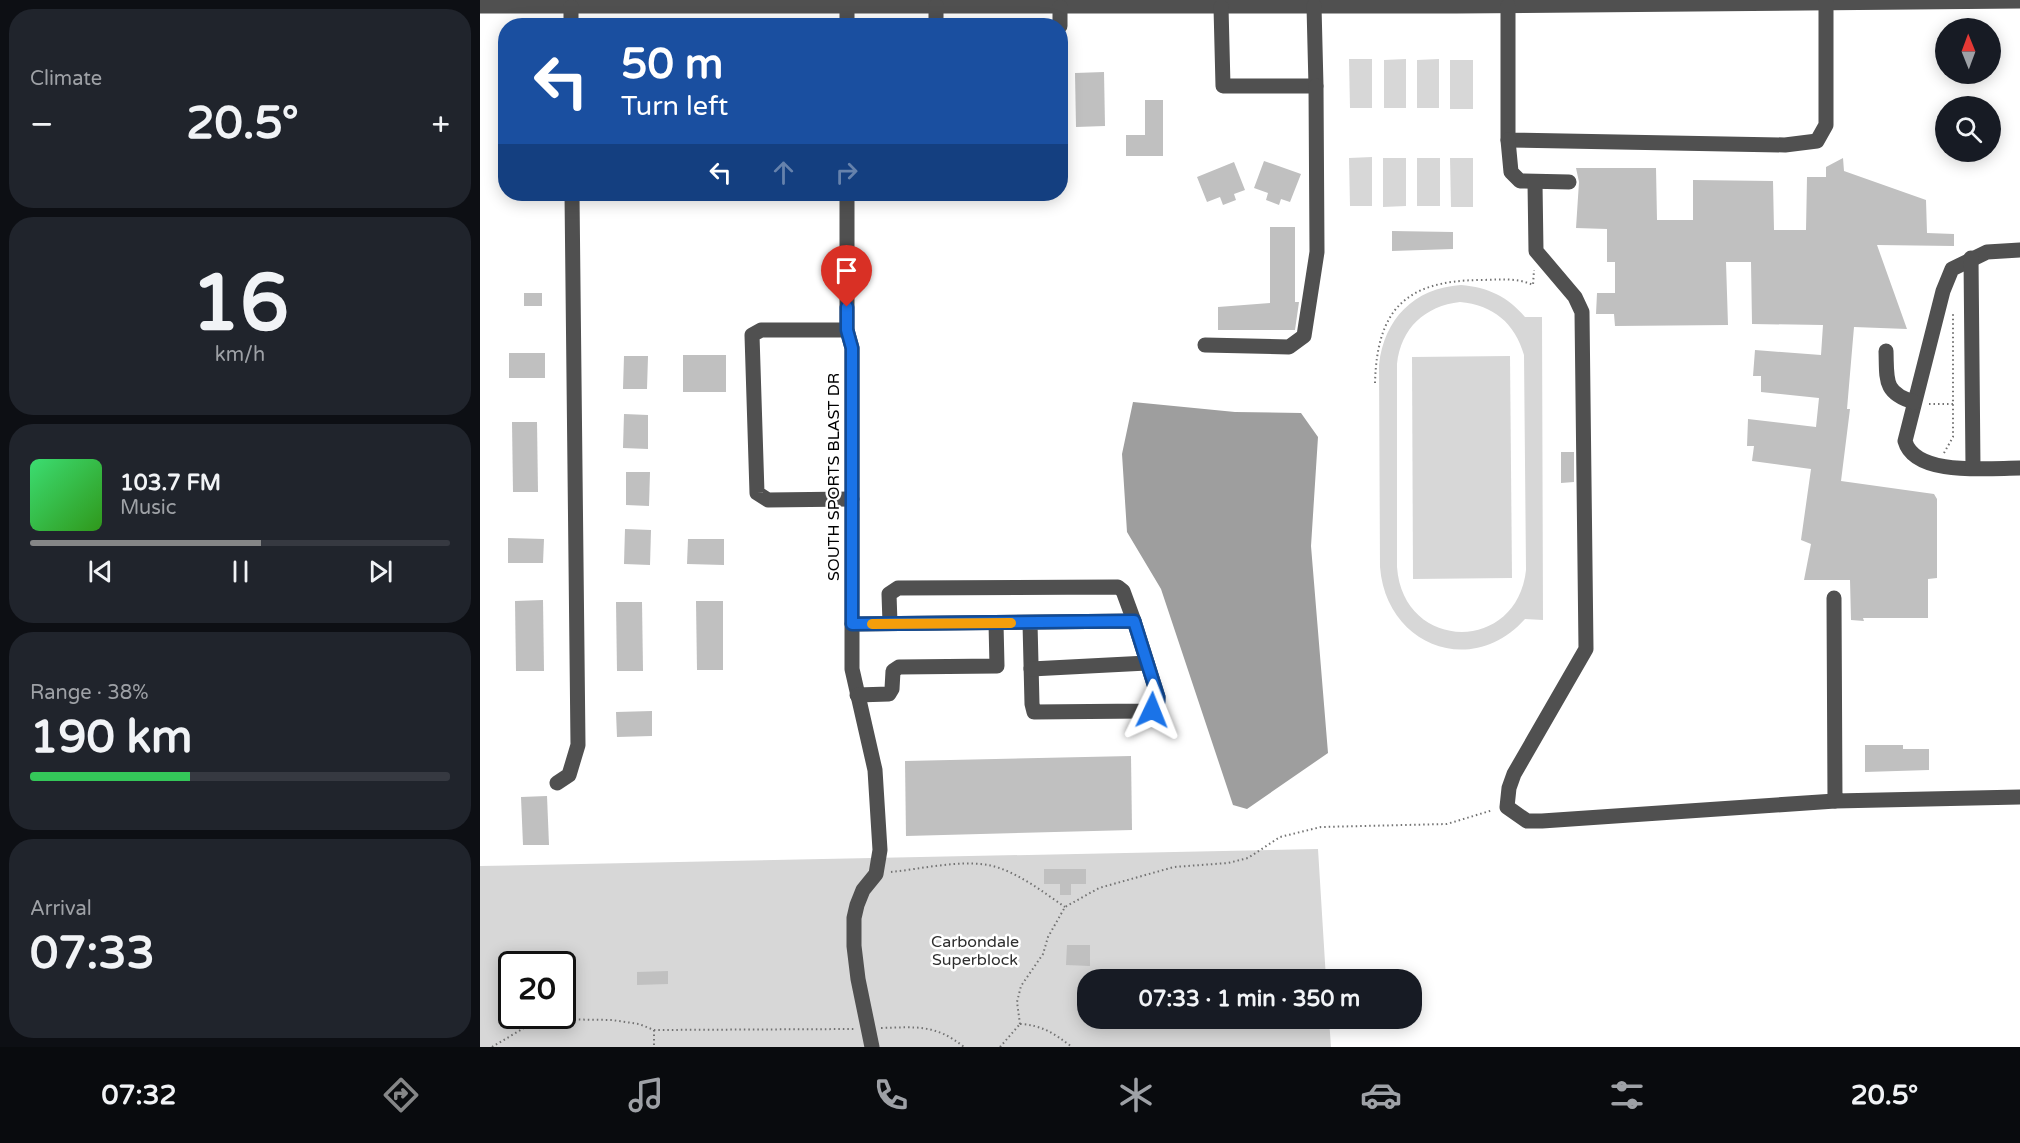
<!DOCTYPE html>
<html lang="en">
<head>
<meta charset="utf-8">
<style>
  body { margin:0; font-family:"Varela Round",sans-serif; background:#20242c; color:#f1f3f6; height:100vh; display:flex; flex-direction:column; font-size:22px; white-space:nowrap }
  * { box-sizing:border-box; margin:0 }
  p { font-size:20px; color:#9ea1a6 }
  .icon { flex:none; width:33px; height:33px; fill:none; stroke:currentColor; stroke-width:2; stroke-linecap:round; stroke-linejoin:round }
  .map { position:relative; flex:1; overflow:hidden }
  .panel { display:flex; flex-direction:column; gap:9px; padding:9px; background:#0d0f14; width:480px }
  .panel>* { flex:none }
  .banner { position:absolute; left:18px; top:18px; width:570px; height:183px; border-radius:24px; box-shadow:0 3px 15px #0003; background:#1a4fa0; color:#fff; overflow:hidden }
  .needle { width:39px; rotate:359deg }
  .buttons { position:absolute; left:1455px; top:18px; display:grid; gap:12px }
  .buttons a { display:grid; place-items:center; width:66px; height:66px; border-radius:50%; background:#171b24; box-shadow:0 3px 15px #0003; font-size:30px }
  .speed { position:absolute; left:18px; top:951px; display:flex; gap:12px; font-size:30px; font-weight:700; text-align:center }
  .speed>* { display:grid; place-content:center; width:78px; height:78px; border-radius:50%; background:#171b24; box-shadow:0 3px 15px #0003; line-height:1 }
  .speed .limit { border:3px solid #111; border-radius:9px; background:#fff; color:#111 }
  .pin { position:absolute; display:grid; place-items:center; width:51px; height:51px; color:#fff; margin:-62px -26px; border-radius:50% 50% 50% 0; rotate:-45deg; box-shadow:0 0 6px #0007 }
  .pin .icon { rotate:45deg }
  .me { position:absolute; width:66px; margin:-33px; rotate:2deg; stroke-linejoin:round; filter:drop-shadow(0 0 4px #0008) }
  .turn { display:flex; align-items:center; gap:21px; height:126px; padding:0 24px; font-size:27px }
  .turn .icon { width:78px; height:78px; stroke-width:2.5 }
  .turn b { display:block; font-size:42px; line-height:51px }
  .lanes { display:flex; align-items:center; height:57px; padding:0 24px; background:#0003; justify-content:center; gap:30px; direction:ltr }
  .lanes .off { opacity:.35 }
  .big { font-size:45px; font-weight:800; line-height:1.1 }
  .panel .tile { flex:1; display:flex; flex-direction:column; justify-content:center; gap:9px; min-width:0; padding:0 21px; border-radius:24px; background:#20242c }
  .panel .dial { align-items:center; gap:0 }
  .dial b { font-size:78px; line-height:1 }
  .song { display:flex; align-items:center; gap:18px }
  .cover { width:72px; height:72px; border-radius:9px; background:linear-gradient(135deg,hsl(140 70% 55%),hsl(110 70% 35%)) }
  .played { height:6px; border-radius:3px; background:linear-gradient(90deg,#858687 55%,#363941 55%) }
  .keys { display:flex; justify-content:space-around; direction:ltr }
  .heat { display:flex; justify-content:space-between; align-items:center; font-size:33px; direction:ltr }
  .charge { height:9px; border-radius:4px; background:linear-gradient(90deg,#34c759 38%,#363941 0) }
  .trip { position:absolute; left:597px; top:969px; width:345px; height:60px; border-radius:24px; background:#171b24; box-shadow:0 3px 15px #0003; font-weight:800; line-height:60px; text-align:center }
  .tab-bar { display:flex; height:96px; justify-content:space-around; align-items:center; background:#090b0e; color:#9ea1a6 }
  .tab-bar .icon { width:42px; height:42px }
  .tab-bar .selected { color:#858687 }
  .tab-bar b { font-size:27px; color:#f1f3f6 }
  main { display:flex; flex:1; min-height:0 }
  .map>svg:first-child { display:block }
</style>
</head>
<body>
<main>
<section class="panel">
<div class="tile"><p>Climate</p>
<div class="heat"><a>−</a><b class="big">20.5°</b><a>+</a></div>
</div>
<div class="tile dial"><b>16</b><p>km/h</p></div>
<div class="tile">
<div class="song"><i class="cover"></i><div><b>103.7 FM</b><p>Music</p></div></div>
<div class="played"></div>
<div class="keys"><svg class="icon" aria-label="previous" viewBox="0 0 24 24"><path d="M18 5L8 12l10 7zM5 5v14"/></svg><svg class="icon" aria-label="pause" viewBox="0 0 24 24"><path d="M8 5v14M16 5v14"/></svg><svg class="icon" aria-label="next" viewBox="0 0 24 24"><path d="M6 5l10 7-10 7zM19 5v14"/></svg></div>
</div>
<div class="tile"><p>Range · 38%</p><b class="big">190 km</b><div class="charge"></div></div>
<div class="tile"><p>Arrival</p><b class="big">07:33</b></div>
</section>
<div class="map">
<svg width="1540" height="1047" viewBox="0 0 1540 1047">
  <rect width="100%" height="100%" fill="#fff"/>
  <g fill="#d7d7d7" fill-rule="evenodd">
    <path d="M869,59H892V108H870Z"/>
    <path d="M926,59V108H904V60Z"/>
    <path d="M959,59V108H937V60Z"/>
    <rect x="970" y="60" width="23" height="49"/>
    <path d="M892,157V206H870L869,158Z"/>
    <path d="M903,158H926V206L903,207Z"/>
    <rect x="937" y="158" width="23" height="48"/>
    <path d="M970,158H993V207H971Z"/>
    <path d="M981,285C1008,287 1028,297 1045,317H1062L1063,620L1045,619C991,679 906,645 900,567L899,365C904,319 934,288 981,285ZM980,302C1013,305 1035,323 1044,355L1046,570C1037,654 923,652 917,567V364C921,328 945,306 980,302Z"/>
    <path d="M1030,356L1032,578L933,579L932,357Z"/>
    <path d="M838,849L846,979L608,980V1018L849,1019L851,1047H0V866ZM32,964H82V1016H32Z"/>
  </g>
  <path fill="#9e9e9e" d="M653,402L755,412L821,413L838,437L831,546L848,753L767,809L753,805L681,589L647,532L642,454Z"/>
  <g fill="#c0c0c0">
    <path d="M624,72L625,126L596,127L595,73Z"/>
    <path d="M665,100H683V156H646V135H665Z"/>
    <path d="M1363,158L1364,171L1446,200L1447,233L1474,234V246L1397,245L1427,329L1374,327L1367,409H1370L1361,481L1454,494L1457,499V578L1448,579V618H1383L1384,621L1371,620L1370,580H1324L1331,544L1321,540L1331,469L1272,461L1274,446H1267L1268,419L1336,427L1339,398L1281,392V376H1273L1275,350L1341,355L1343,325L1272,324L1271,262H1246L1248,325L1135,326L1134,314H1116L1117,293H1135V262H1127V229L1096,228L1099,182L1096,168H1176L1177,220H1213V180L1293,181L1294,230H1326L1327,177H1346V167Z"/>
    <path d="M784,161L821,174L810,202L801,199L799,205L786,200L788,193L774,188Z"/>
    <path d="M754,162L765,190L754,194L756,200L743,205L740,197L727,202L717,177Z"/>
    <path d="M790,227H815V302H819L815,330H738V307L790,303Z"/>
    <path d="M912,231L973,232V249L912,251Z"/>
    <rect x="44" y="293" width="18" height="13"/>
    <rect x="29" y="353" width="36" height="25"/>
    <rect x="203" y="355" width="43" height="37"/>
    <path d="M144,356H168L167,389H143Z"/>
    <path d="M144,414L168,415V449L143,448Z"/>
    <path d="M32,422H57L58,492H33Z"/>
    <path d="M1081,452H1094V482L1081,483Z"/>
    <path d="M146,472H170L169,506L146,505Z"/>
    <path d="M145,529L171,530L170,565L144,564Z"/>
    <path d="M28,538L64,539L63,563H28Z"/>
    <path d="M208,539H244V565L207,564Z"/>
    <path d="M63,600L64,671H36L35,601Z"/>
    <path d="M216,601H243V670H217Z"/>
    <path d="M136,602H162L163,671H137Z"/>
    <path d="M172,711V736L137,737L136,712Z"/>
    <path d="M1385,745H1423V749H1449V770L1385,772Z"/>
    <path d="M651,756L652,830L426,836L425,761Z"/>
    <path d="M67,796L69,845H43L41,797Z"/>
    <path d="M564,869H606V884H591V895H580V884H564Z"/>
    <path d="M587,945H610V966L586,965Z"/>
    <path d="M188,971V984L157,985V972Z"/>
  </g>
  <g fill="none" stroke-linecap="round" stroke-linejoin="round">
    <g stroke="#727272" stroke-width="2" stroke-dasharray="1.5 3" stroke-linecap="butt">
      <path d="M895,383C897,310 925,281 999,280C1018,280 1036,277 1053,285L1054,270"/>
      <path d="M1449,404H1473"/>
      <path d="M1464,453L1473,437V314"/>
      <path d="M411,872C441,869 477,860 508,865C535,870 563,892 585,907"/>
      <path d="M540,1024L537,1002L541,986L563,954L568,937L585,907L619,888L694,867L748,863L768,858L800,837L841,827L967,824L1013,810"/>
      <path d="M540,1024C562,1025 575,1034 592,1047"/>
      <path d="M401,1028C437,1027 455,1024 484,1047"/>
      <path d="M174,1030V1047"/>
      <path d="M12,1047L59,1019L132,1020L159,1024L174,1030L375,1029"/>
      <path d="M520,1047L540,1024"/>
    </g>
    <g stroke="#505050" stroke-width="15">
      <path d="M0,6H976L1540,1"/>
      <path d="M1028,6V140L1305,145L1337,141L1346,125V2"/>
      <path d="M91,7V26"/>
      <path d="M741,7L743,86H836L834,6"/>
      <path d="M367,26V0"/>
      <path d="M456,26V6"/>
      <path d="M580,26V7"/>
      <path d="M1028,140L1031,172L1040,181L1089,182"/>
      <path d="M1055,183L1056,251L1095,297L1102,312L1106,649L1034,774L1029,788L1027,807L1047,821H1062L1355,801"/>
      <path d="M367,194V330L372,348V669L395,770L400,850L396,874L383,890L377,905L374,918V946L378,979L392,1047"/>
      <path d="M1540,250L1507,252L1472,269L1463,291L1425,441C1435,477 1510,468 1540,468"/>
      <path d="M1491,258L1493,468"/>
      <path d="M367,330H281L272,335L277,493L288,500L372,499"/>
      <path d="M725,345L809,347L824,336L837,252L836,86"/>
      <path d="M1406,351C1407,379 1403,393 1434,402"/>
      <path d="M1354,598L1355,801L1540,797"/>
      <path d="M410,623L409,594L418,588L638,587L643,591L654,621"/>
      <path d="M372,624L654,621L678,697L677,707L665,711L554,712L552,704L550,623"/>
      <path d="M551,669L667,663"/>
      <path d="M377,695L409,694L412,689L413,671L419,667L517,666L516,623"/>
      <path d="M77,783L89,775L98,745L92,194"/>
    </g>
  </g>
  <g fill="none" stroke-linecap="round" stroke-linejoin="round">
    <defs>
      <path id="route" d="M367,307V330L372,348V624L654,621L678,697V702L672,710"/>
    </defs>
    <use href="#route" stroke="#114b97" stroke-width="15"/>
    <use href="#route" stroke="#1a73e8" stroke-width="10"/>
    <path stroke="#f59e0b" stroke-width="10" d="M392,624L531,623"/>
  </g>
  <g text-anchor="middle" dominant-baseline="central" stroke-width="5" stroke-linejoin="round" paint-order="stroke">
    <g font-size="16" fill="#000" stroke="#fff">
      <text transform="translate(354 477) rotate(-90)">SOUTH SPORTS BLAST DR</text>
    </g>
    <g font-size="16" fill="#2e2e2e" stroke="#fff">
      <text x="495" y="942">Carbondale<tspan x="495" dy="18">Superblock</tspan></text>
    </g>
  </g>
</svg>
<div class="buttons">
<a><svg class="needle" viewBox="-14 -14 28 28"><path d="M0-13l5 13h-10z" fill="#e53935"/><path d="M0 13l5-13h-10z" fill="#9ea1a6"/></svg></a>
<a><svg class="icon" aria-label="search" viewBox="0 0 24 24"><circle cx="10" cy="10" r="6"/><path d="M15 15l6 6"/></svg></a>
</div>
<div class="speed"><div class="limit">20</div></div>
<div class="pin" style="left:367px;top:307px;background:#d93025"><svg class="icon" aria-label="arrive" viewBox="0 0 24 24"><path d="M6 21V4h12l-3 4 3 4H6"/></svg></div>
<svg class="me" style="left:672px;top:710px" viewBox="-20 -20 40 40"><path d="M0-17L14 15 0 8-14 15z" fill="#1a73e8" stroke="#fff" stroke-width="4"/></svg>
<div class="trip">07:33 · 1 min · 350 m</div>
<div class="banner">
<div class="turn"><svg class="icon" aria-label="left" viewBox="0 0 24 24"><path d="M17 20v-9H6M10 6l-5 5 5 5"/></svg><div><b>50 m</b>Turn left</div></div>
<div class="lanes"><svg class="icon" aria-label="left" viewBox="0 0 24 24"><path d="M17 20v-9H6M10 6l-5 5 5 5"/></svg><svg class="icon off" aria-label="ahead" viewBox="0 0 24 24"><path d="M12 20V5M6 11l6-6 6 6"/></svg><svg class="icon off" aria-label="right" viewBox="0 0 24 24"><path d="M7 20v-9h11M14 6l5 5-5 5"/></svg></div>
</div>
</div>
</main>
<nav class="tab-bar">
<b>07:32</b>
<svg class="icon selected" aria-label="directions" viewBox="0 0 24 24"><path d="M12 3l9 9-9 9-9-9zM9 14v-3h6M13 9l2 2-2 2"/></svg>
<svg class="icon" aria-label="music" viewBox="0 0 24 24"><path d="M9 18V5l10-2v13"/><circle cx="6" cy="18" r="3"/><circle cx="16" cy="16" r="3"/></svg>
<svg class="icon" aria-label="phone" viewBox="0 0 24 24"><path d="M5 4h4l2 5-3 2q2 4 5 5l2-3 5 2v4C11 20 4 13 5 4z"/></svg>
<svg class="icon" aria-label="climate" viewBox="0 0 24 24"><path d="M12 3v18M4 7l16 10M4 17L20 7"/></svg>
<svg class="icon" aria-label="car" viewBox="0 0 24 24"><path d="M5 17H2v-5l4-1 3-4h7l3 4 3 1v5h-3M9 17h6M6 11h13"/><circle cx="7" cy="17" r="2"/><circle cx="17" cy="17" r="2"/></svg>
<svg class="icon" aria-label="filters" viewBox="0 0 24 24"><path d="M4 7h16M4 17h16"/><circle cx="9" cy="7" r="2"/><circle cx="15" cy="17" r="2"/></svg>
<b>20.5°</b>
</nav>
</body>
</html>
